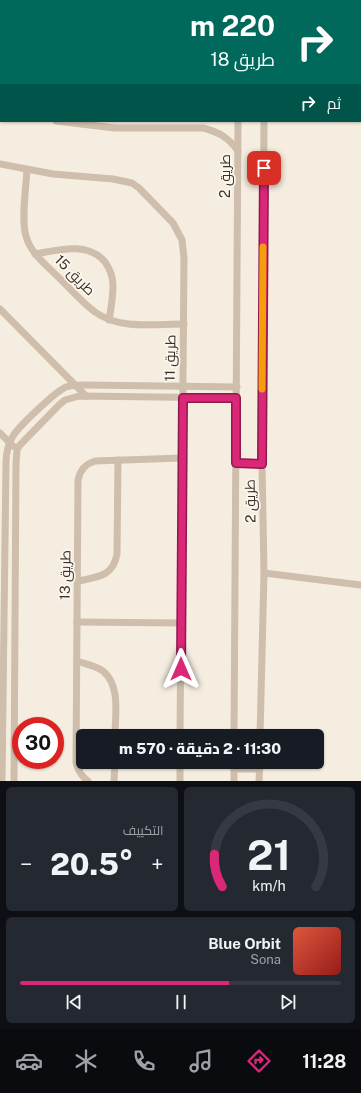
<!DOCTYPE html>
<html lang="ar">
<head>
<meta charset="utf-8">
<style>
  body { margin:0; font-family:"Public Sans",Cairo,sans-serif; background:#242831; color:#f1f3f6; direction:rtl; height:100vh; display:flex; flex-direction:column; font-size:15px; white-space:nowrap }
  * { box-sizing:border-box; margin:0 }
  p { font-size:13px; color:#9ea1a6 }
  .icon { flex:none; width:22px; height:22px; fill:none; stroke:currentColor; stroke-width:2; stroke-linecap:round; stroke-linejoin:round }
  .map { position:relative; height:781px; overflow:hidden; direction:ltr }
  .details { display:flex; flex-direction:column; gap:6px; padding:6px; background:#0d0f14; flex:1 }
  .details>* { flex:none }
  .guide { position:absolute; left:0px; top:0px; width:361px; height:122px; box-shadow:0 1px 3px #0004; direction:rtl; background:#00695c; color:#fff; overflow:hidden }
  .speed { position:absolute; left:12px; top:717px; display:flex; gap:8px; font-size:20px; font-weight:700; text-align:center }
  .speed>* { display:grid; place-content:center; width:52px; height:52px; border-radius:50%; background:#171b24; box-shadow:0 1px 3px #0004; line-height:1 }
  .speed .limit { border:6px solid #d22; background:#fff; color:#111 }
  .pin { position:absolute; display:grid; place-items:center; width:34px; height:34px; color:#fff; margin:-17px; border-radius:8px; box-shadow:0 2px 6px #0006 }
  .me { position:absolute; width:44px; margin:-22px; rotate:0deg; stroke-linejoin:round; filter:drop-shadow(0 0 3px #0008) }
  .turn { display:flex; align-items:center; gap:14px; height:84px; padding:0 20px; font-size:18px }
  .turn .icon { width:52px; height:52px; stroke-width:2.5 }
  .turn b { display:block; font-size:28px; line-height:34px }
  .then { display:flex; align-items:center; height:38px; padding:0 20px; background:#0003; gap:8px; font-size:15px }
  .big { font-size:30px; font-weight:800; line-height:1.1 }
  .details .tile { flex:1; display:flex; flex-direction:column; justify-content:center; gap:6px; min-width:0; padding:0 14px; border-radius:6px; background:#242831 }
  .details .dial { align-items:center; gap:0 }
  .dial svg { height:104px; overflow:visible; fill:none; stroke:#363941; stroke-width:7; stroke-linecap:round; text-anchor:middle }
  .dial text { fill:#f1f3f6; stroke:none }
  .song { display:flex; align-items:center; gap:12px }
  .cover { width:48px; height:48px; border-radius:6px; background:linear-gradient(135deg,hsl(10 70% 55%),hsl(0 70% 35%)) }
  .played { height:4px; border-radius:2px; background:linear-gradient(90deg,#db2777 65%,#363941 65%) }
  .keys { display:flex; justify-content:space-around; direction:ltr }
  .heat { display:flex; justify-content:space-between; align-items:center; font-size:22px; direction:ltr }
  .details .tiles { flex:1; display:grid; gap:6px; grid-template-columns:1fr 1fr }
  .tile:last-child { grid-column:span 2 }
  .trip { position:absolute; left:76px; top:729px; width:248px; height:40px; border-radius:6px; background:#171b24; box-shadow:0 1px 3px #0004; font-weight:800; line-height:40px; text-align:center; direction:rtl }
  .menu { display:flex; height:64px; justify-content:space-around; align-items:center; background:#090b0e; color:#9ea1a6 }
  .menu .icon { width:28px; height:28px }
  .menu .active { color:#db2777 }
  .menu b { font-size:18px; color:#f1f3f6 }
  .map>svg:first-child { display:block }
</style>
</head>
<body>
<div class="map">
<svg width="361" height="781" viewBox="0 0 361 781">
  <rect width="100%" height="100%" fill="#f5ede0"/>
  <path fill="#b5c59f" d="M0,0H218V1H1V87Z"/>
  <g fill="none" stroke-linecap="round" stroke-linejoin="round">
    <g stroke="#cebeab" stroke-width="7">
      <path d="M239,1V0"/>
      <path d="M265,1V0"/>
      <path d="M0,97H1"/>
      <path d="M0,111H1"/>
      <path d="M56,121L115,128H203C219,132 229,138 238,151"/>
      <path d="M0,164L53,174L113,179L132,183L139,188L173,223L182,240L184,258L180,736"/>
      <path d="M27,170C26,187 21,221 26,236C30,252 44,263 55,274C68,286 80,301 95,312C120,330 154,324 184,324"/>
      <path d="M35,254C58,250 88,241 105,262C110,269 113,278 113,286C113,297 111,309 109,320"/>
      <path d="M0,309L86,396"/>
      <path d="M0,433L13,446"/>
      <path d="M236,463L262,464"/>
      <path d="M264,573L361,585"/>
      <path d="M78,581C97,577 113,577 117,554L118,460"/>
      <path d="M77,622L181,623"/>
      <path d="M77,661C86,664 96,666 103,671C121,686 115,715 115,736"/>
      <path d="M234,736L238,121"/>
      <path d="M260,736L264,573L262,464L264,121"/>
      <path d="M234,769H259"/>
      <path d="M2,781L6,463C6,454 8,444 13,436C19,426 55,392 66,387C72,385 79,385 85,385L237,387"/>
      <path d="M14,781L16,464L17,450L19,446L59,405L65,400L79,396L236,398"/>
      <path d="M88,781C81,776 78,771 76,763L78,480C80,470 85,464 95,461L182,458"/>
      <path d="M114,781L115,762"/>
      <path d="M180,781V762"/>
      <path d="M234,781V762"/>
      <path d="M259,781L260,762"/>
    </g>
  </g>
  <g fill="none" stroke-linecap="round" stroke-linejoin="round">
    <defs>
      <path id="route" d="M181,669L183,398H236V463L262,464L264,168"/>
    </defs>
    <use href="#route" stroke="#8e194d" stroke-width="10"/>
    <use href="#route" stroke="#db2777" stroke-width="7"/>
    <path stroke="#f59e0b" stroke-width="7" d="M262,389L263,247"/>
  </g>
  <g text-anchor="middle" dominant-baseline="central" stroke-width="3.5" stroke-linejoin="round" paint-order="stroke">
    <g font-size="14" fill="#3b312a" stroke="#fbf6ed">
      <text transform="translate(225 176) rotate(-90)">طريق 2</text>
      <text transform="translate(75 275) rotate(45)">طريق 15</text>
      <text transform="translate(170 358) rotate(-89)">طريق 11</text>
      <text transform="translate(250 501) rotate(-91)">طريق 2</text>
      <text transform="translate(65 575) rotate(-89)">طريق 13</text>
    </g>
  </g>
</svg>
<div class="speed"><div class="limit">30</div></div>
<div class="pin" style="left:264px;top:168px;background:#d93025"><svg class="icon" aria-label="arrive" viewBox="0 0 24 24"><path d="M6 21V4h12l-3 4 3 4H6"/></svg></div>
<svg class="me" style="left:181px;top:669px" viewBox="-20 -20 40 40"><path d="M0-17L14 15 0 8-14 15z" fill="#db2777" stroke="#fff" stroke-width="4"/></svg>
<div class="trip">11:30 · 2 دقيقة · 570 m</div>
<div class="guide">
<div class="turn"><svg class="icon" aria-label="right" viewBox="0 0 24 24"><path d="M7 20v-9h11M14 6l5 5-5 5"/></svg><div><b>220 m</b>طريق 18</div></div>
<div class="then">ثم<svg class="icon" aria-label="right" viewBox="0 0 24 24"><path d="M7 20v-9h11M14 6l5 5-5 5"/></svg></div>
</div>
</div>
<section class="details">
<div class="tiles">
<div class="tile dial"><svg viewBox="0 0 100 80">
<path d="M14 69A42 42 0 1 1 86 69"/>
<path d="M14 69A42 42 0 0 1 8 44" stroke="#db2777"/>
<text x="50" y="56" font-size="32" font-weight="700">21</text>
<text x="50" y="72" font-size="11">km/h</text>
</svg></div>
<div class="tile"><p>التكييف</p>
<div class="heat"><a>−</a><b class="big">20.5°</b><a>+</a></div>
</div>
<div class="tile">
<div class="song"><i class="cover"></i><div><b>Blue Orbit</b><p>Sona</p></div></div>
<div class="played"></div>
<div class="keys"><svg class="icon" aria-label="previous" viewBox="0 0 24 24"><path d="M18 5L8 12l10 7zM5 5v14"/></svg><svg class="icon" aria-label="pause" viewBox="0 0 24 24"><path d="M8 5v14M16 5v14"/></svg><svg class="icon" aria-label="next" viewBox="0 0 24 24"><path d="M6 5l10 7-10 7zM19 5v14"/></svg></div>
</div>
</div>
</section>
<nav class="menu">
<b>11:28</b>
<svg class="icon active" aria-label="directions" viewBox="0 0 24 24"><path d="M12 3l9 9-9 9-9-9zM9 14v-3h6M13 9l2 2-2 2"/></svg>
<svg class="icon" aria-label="music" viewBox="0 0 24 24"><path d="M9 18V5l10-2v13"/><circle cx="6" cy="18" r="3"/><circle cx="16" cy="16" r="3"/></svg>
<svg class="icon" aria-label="phone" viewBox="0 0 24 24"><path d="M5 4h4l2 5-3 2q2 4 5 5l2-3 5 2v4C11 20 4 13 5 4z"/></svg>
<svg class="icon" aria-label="climate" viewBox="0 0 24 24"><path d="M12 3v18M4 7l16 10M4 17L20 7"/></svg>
<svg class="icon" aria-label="car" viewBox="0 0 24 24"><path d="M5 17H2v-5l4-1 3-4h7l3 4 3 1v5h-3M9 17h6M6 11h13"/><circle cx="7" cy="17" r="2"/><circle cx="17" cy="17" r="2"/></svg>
</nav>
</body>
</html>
